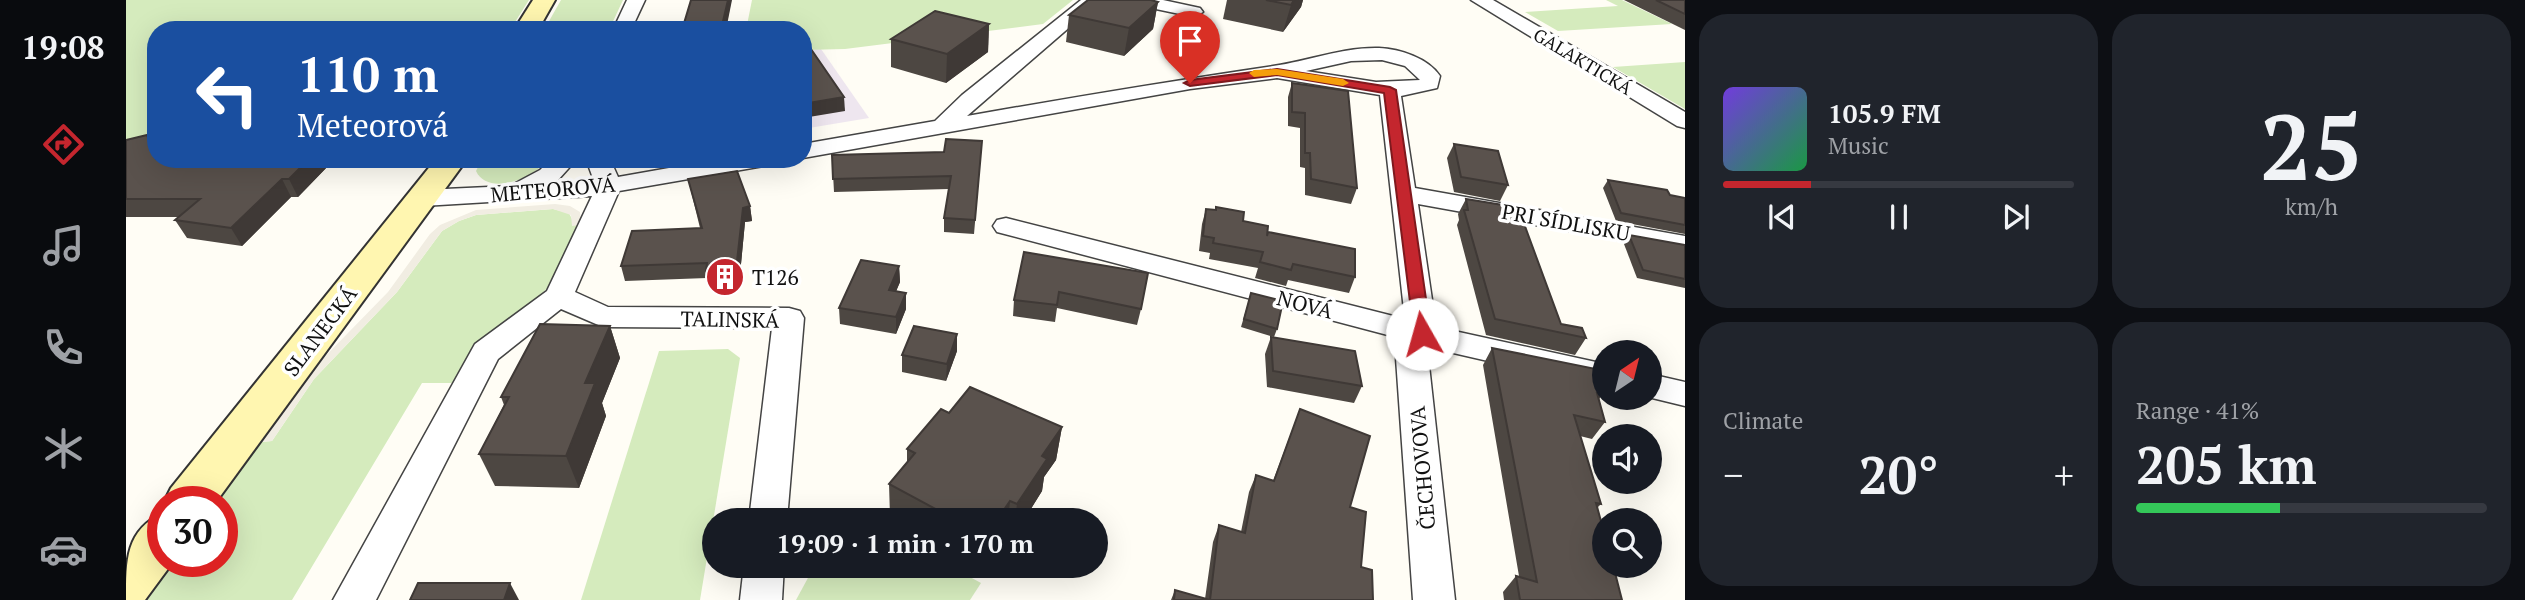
<!DOCTYPE html>
<html lang="en">
<head>
<meta charset="utf-8">
<style>
  body { margin:0; font-family:"PT Serif",serif; background:#20242c; color:#f1f3f6; height:100vh; display:flex; flex-direction:column; font-size:26px; white-space:nowrap }
  * { box-sizing:border-box; margin:0 }
  p { font-size:23px; color:#9ea1a6 }
  .icon { flex:none; width:38px; height:38px; fill:none; stroke:currentColor; stroke-width:2; stroke-linecap:round; stroke-linejoin:round }
  .map { position:relative; flex:1; overflow:hidden }
  .drawer { display:flex; flex-direction:column; gap:14px; padding:14px; background:#0d0f14; width:840px }
  .drawer>* { flex:none }
  .banner { position:absolute; left:21px; top:21px; width:665px; height:147px; border-radius:28px; box-shadow:0 7px 28px #0002; background:#1a4fa0; color:#fff; overflow:hidden }
  .needle { width:46px; rotate:35deg }
  .fabs { position:absolute; left:1466px; top:340px; display:grid; gap:14px }
  .fabs a { display:grid; place-items:center; width:70px; height:70px; border-radius:50%; background:#171b24; box-shadow:0 7px 28px #0002; font-size:35px }
  .speed { position:absolute; left:21px; top:486px; display:flex; gap:14px; font-size:35px; font-weight:700; text-align:center }
  .speed>* { display:grid; place-content:center; width:91px; height:91px; border-radius:50%; background:#171b24; box-shadow:0 7px 28px #0002; line-height:1 }
  .speed .limit { border:10px solid #d22; background:#fff; color:#111 }
  .pin { position:absolute; display:grid; place-items:center; width:60px; height:60px; color:#fff; margin:-72px -30px; border-radius:50% 50% 50% 0; rotate:-45deg; box-shadow:0 0 7px #0007 }
  .pin .icon { rotate:45deg }
  .me { position:absolute; width:77px; margin:-38px; rotate:353deg; stroke-linejoin:round; filter:drop-shadow(0 0 5px #0008) }
  .turn { display:flex; align-items:center; gap:24px; height:147px; padding:0 35px; font-size:32px }
  .turn .icon { width:91px; height:91px; stroke-width:2.5 }
  .turn b { display:block; font-size:49px; line-height:60px }
  .big { font-size:52px; font-weight:700; line-height:1.1 }
  .drawer .widget { flex:1; display:flex; flex-direction:column; justify-content:center; gap:10px; min-width:0; padding:0 24px; border-radius:28px; background:#20242c }
  .drawer .dial { align-items:center; gap:0 }
  .dial b { font-size:91px; line-height:1 }
  .song { display:flex; align-items:center; gap:21px }
  .cover { width:84px; height:84px; border-radius:10px; background:linear-gradient(135deg,hsl(260 70% 55%),hsl(140 70% 35%)) }
  .played { height:7px; border-radius:4px; background:linear-gradient(90deg,#c4262e 25%,#363941 25%) }
  .keys { display:flex; justify-content:space-around; direction:ltr }
  .heat { display:flex; justify-content:space-between; align-items:center; font-size:38px; direction:ltr }
  .charge { height:10px; border-radius:5px; background:linear-gradient(90deg,#34c759 41%,#363941 0) }
  .drawer .tiles { flex:1; display:grid; gap:14px; grid-template-columns:repeat(2,1fr) }
  .trip { position:absolute; left:576px; top:508px; width:406px; height:70px; border-radius:35px; background:#171b24; box-shadow:0 7px 28px #0002; font-weight:700; line-height:70px; text-align:center }
  main { display:flex; flex:1; min-height:0 }
  .tab-bar { display:flex; flex-direction:column; width:126px; justify-content:space-around; align-items:center; background:#090b0e; color:#9ea1a6 }
  .tab-bar .icon { width:49px; height:49px }
  .tab-bar .active { color:#c4262e }
  .tab-bar b { font-size:32px; color:#f1f3f6 }
  .map>svg:first-child { display:block }
</style>
</head>
<body>
<main>
<nav class="tab-bar">
<b>19:08</b>
<svg class="icon active" aria-label="directions" viewBox="0 0 24 24"><path d="M12 3l9 9-9 9-9-9zM9 14v-3h6M13 9l2 2-2 2"/></svg>
<svg class="icon" aria-label="music" viewBox="0 0 24 24"><path d="M9 18V5l10-2v13"/><circle cx="6" cy="18" r="3"/><circle cx="16" cy="16" r="3"/></svg>
<svg class="icon" aria-label="phone" viewBox="0 0 24 24"><path d="M5 4h4l2 5-3 2q2 4 5 5l2-3 5 2v4C11 20 4 13 5 4z"/></svg>
<svg class="icon" aria-label="climate" viewBox="0 0 24 24"><path d="M12 3v18M4 7l16 10M4 17L20 7"/></svg>
<svg class="icon" aria-label="car" viewBox="0 0 24 24"><path d="M5 17H2v-5l4-1 3-4h7l3 4 3 1v5h-3M9 17h6M6 11h13"/><circle cx="7" cy="17" r="2"/><circle cx="17" cy="17" r="2"/></svg>
</nav>
<div class="map">
<svg width="1559" height="600" viewBox="0 0 1559 600">
  <rect width="100%" height="100%" fill="#fffdf5"/>
  <path fill="#eee6ef" d="M695,49L743,118L677,129V50Z"/>
  <g fill="#d5ebbd">
    <path d="M0,0H403L384,30H30V149L0,154Z"/>
    <path d="M435,0H497L483,30H418Z"/>
    <path d="M626,0H947L917,24L719,49L677,50V30H620Z"/>
    <path d="M1480,0H1496L1546,24L1432,31L1399,12L1492,6Z"/>
    <path d="M1559,62V109L1487,67Z"/>
    <path d="M356,159H421C410,178 362,197 350,171Z"/>
    <path d="M427,209L443,213L447,221L455,225L426,283L330,383H296L166,600H14L43,562H96V502H89L135,442L146,441L188,379L271,292L316,231L333,221L350,215Z"/>
    <path d="M602,349L614,358L574,600H455L533,351Z"/>
    <path d="M689,565H822L855,583L844,600H670Z"/>
  </g>
  <path fill="#f1ede2" d="M429,204L444,206L454,212L455,225L446,226L445,215L427,209L350,215L333,221L316,231L271,292L188,379L146,441L135,442L178,378L262,292L304,234L314,225L350,210Z"/>
  <g fill="none" stroke-linecap="round" stroke-linejoin="round">
    <defs>
      <g id="minor">
        <path d="M501,0H519L505,30H487Z"/>
        <path d="M955,0H975L841,116C943,98 1045,81 1147,66C1183,61 1216,47 1253,48C1274,49 1302,58 1314,76L1311,88L1275,96L1289,188L1559,236V252L1292,204L1310,327L1479,364V388L1301,347L1329,600H1287L1269,344L1273,338L871,232L867,226L871,220L880,218L1279,319L1254,95L1151,78L1064,89L677,158V144L809,121L836,95ZM1256,60L1279,66L1294,80L1250,82L1180,71L1225,61Z"/>
        <path d="M1003,0H1037L1074,8L1077,12L1068,17L1006,4Z"/>
        <path d="M1345,0H1367L1559,112V128L1551,126Z"/>
        <path d="M425,159H451L432,180L424,184L468,181L460,159H484L492,177L594,159H650L646,164L638,166L493,191L449,292L482,307L663,308L674,311L678,318L661,520H623L646,328L477,327L435,309L372,359L250,600H207L349,344L421,291L466,196L297,206L288,203L284,198L288,193L297,190L384,186L414,170Z"/>
        <path d="M1524,374L1559,382V406L1522,397H1524Z"/>
        <path d="M618,565H658L656,600H614Z"/>
      </g>
      <g id="secondary">
        <path d="M407,0H429L412,30H388Z"/>
        <path d="M310,159H341L90,502H38L45,488Z"/>
        <path d="M37,513V562H47L19,600H0C0,559 0,530 37,513Z"/>
      </g>
    </defs>
    <use href="#minor" stroke="#444" stroke-width="3"/>
    <use href="#secondary" stroke="#333" stroke-width="4"/>
    <use href="#minor" fill="#fff" fill-rule="evenodd"/>
    <use href="#secondary" fill="#fff6b0" fill-rule="evenodd"/>
  </g>
  <g fill="#4d4742">
    <path d="M1101,0H1177L1175,7L1157,32L1097,19Z"/>
    <path d="M1498,0H1559V30Z"/>
    <path d="M1032,2L1027,29L998,56L940,42L943,15Z"/>
    <path d="M863,24L862,52L820,83L765,67V39Z"/>
    <path d="M1166,83L1231,188L1225,204L1179,195V168L1174,167V128L1162,126V97Z"/>
    <path d="M21,135L28,146L30,159H201L204,164L172,197H165L116,246L61,238L49,220L53,217H0V140Z"/>
    <path d="M856,141L848,234L818,232V218L823,189L708,192L706,155L818,152Z"/>
    <path d="M1328,144L1382,185L1374,201L1328,192L1321,158Z"/>
    <path d="M562,179L624,206L626,221L619,222L613,285L583,286L581,278L499,281L495,266L574,228Z"/>
    <path d="M1482,180L1544,195L1559,198V234L1490,221L1477,188Z"/>
    <path d="M1340,199L1393,220L1435,324L1460,338L1449,355L1360,335L1331,225L1333,220L1332,214Z"/>
    <path d="M1080,209L1117,221L1141,235L1229,277L1223,293L1162,280L1160,286L1129,278L1132,268L1083,259L1084,253L1073,251L1076,224Z"/>
    <path d="M1503,235L1559,245V288L1511,278L1498,244Z"/>
    <path d="M898,252L1015,309L1011,325L931,308L929,322L887,316L888,300Z"/>
    <path d="M773,266L774,282L770,291L780,309L770,334L714,324L713,308Z"/>
    <path d="M1125,293L1151,329L1148,337L1115,327Z"/>
    <path d="M484,326L494,358L476,403L480,416L453,488L369,486L353,454L378,405L375,397Z"/>
    <path d="M831,334V351L820,381L776,372V355Z"/>
    <path d="M1145,337L1236,386L1228,403L1141,387L1139,354Z"/>
    <path d="M1366,348L1477,394L1473,399L1479,422L1466,439L1454,436L1475,504L1471,508L1496,600H1378L1377,592L1390,576H1393L1357,365Z"/>
    <path d="M1174,409L1224,507L1235,567L1247,600H1045L1049,590L1079,599L1087,542L1093,525L1115,532L1123,492L1130,475L1147,481Z"/>
    <path d="M823,413L936,427L930,460L918,477L916,491L898,520H770L764,516L763,484L781,462V449Z"/>
  </g>
  <g fill="#3f3936">
    <path d="M602,0H606L600,30H595Z"/>
    <path d="M1168,0H1177L1175,7L1157,32L1165,5Z"/>
    <path d="M1032,2L1027,29L998,56L1003,28Z"/>
    <path d="M863,24L862,52L820,83L821,54Z"/>
    <path d="M718,97L719,111L677,118V104Z"/>
    <path d="M183,159H201L204,164L172,197L163,179Z"/>
    <path d="M156,179L165,197L116,246L105,228Z"/>
    <path d="M624,206L626,221L619,222L613,285L610,270L617,208Z"/>
    <path d="M773,266L774,282L764,306L763,290Z"/>
    <path d="M780,293V309L770,334V317Z"/>
    <path d="M484,326L494,358L476,403L480,416L453,488L440,456L459,383Z"/>
    <path d="M831,334V351L820,381L821,364Z"/>
    <path d="M936,427L930,460L918,477L916,491L898,520H889L891,504L916,456Z"/>
    <path d="M884,501L882,520H871Z"/>
    <path d="M384,583L393,600H378Z"/>
  </g>
  <g fill="#5a524d" stroke="#3f3936" stroke-width="2">
    <path d="M565,0H602L595,30H556Z"/>
    <path d="M962,0H1025L1032,2L1003,28L943,15Z"/>
    <path d="M1140,0H1168L1165,5Z"/>
    <path d="M1530,0H1559V14Z"/>
    <path d="M809,11L863,24L821,54L765,39Z"/>
    <path d="M677,39H678L718,97L677,104Z"/>
    <path d="M1166,83L1222,91L1231,188L1185,179L1184,153H1179V113L1166,112Z"/>
    <path d="M21,135L25,146H30V159H183L163,179H156L105,228L49,220L74,199H0V140Z"/>
    <path d="M820,139L856,141L849,220L818,218L825,176L707,179L706,155L818,152Z"/>
    <path d="M1328,144L1372,151L1382,185L1335,177Z"/>
    <path d="M611,171L624,206L617,208L610,270L580,271L581,263L495,266L506,231L576,228L562,179Z"/>
    <path d="M1482,180L1541,190L1544,195L1559,198V225L1495,213Z"/>
    <path d="M1340,199L1389,207L1393,220L1397,221L1435,324L1456,328L1460,338L1369,319L1338,210H1342Z"/>
    <path d="M1090,207L1118,212L1117,221L1142,226L1141,236L1142,232L1229,249V277L1167,264L1165,270L1134,262L1137,252L1087,243L1088,238L1077,236L1080,209L1090,210Z"/>
    <path d="M1503,235L1559,245V279L1517,270Z"/>
    <path d="M898,252L1022,273L1015,309L933,292L931,305L888,300Z"/>
    <path d="M735,260L773,266L763,290L780,293L770,317L713,308Z"/>
    <path d="M1125,293L1157,301L1151,329L1118,319Z"/>
    <path d="M414,324L484,326L459,383H469L440,456L353,454L383,397H375Z"/>
    <path d="M788,326L831,334L821,364L776,355Z"/>
    <path d="M1145,337L1229,351L1236,386L1147,371Z"/>
    <path d="M1366,348L1470,369L1477,394L1471,393L1479,422L1448,415L1475,504L1470,503L1479,536V565H1487L1496,600H1394L1390,576L1411,582Z"/>
    <path d="M844,387L936,427L916,456L921,459L891,504L884,501L871,520H830L763,484L789,453L781,449L815,409L823,413Z"/>
    <path d="M1174,409L1244,436L1224,507L1240,512L1235,567L1246,570L1247,600H1048L1049,590L1084,600L1093,525L1119,533L1130,475L1148,481Z"/>
    <path d="M292,583H384L378,600H284Z"/>
  </g>
  <path fill="#c4262e" stroke="#7f191e" stroke-width="2" d="M1151,69L1264,87L1270,90L1305,334L1302,338L1296,340L1288,334L1258,93L1151,75L1064,86L1058,83L1064,80Z"/>
  <path fill="#f59e0b" d="M1151,69L1217,79L1223,83L1217,86L1151,75L1128,77L1123,73L1128,70Z"/>
  <defs>
    <symbol id="building-disc" viewBox="-11 -11 22 22"><circle r="9.5" fill="#c4262e" stroke="#fff"/><path d="M-4-6H4V6H1V3H-1V6H-4ZM-2.5-4.3h1.7v1.8h-1.7ZM.8-4.3h1.7v1.8H.8ZM-2.5-1h1.7V.8h-1.7ZM.8-1h1.7V.8H.8Z" fill="#fff"/></symbol>
  </defs>
  <g fill-rule="evenodd">
    <use href="#building-disc" x="577" y="255" width="44" height="44"/>
  </g>
  <g text-anchor="middle" dominant-baseline="central" stroke-width="7" stroke-linejoin="round" paint-order="stroke">
    <g font-size="18" fill="#111" stroke="#fff">
      <text transform="translate(1457 61) rotate(31)">GALAKTICKÁ</text>
    </g>
    <g font-size="21" fill="#111" stroke="#fff">
      <text transform="translate(427 189) rotate(-5)">METEOROVÁ</text>
      <text transform="translate(1440 222) rotate(10)">PRI SÍDLISKU</text>
      <text transform="translate(1179 304) rotate(15)">NOVÁ</text>
      <text transform="translate(604 319) rotate(1)">TALINSKÁ</text>
      <text transform="translate(194 331) rotate(-53)">SLANECKÁ</text>
      <text transform="translate(1296 468) rotate(-95)">ČECHOVOVA</text>
    </g>
    <g font-size="21" fill="#111" stroke="#fff" text-anchor="start">
      <text x="626" y="277">T126</text>
    </g>
  </g>
</svg>
<div class="fabs">
<a><svg class="needle" viewBox="-14 -14 28 28"><path d="M0-13l5 13h-10z" fill="#e53935"/><path d="M0 13l5-13h-10z" fill="#9ea1a6"/></svg></a>
<a><svg class="icon" aria-label="sound" viewBox="0 0 24 24"><path d="M4 9h4l5-4v14l-5-4H4zM17 9q2 3 0 6"/></svg></a>
<a><svg class="icon" aria-label="search" viewBox="0 0 24 24"><circle cx="10" cy="10" r="6"/><path d="M15 15l6 6"/></svg></a>
</div>
<div class="speed"><div class="limit">30</div></div>
<div class="pin" style="left:1064px;top:83px;background:#d93025"><svg class="icon" aria-label="arrive" viewBox="0 0 24 24"><path d="M6 21V4h12l-3 4 3 4H6"/></svg></div>
<svg class="me" style="left:1296px;top:334px" viewBox="-20 -20 40 40"><circle r="19" fill="#fff"/><path d="M0-13L10 11 0 6-10 11z" fill="#c4262e"/></svg>
<div class="trip">19:09 · 1 min · 170 m</div>
<div class="banner">
<div class="turn"><svg class="icon" aria-label="left" viewBox="0 0 24 24"><path d="M17 20v-9H6M10 6l-5 5 5 5"/></svg><div><b>110 m</b>Meteorová</div></div>
</div>
</div>
<section class="drawer">
<div class="tiles">
<div class="widget">
<div class="song"><i class="cover"></i><div><b>105.9 FM</b><p>Music</p></div></div>
<div class="played"></div>
<div class="keys"><svg class="icon" aria-label="previous" viewBox="0 0 24 24"><path d="M18 5L8 12l10 7zM5 5v14"/></svg><svg class="icon" aria-label="pause" viewBox="0 0 24 24"><path d="M8 5v14M16 5v14"/></svg><svg class="icon" aria-label="next" viewBox="0 0 24 24"><path d="M6 5l10 7-10 7zM19 5v14"/></svg></div>
</div>
<div class="widget dial"><b>25</b><p>km/h</p></div>
<div class="widget"><p>Climate</p>
<div class="heat"><a>−</a><b class="big">20°</b><a>+</a></div>
</div>
<div class="widget"><p>Range · 41%</p><b class="big">205 km</b><div class="charge"></div></div>
</div>
</section>
</main>
</body>
</html>
